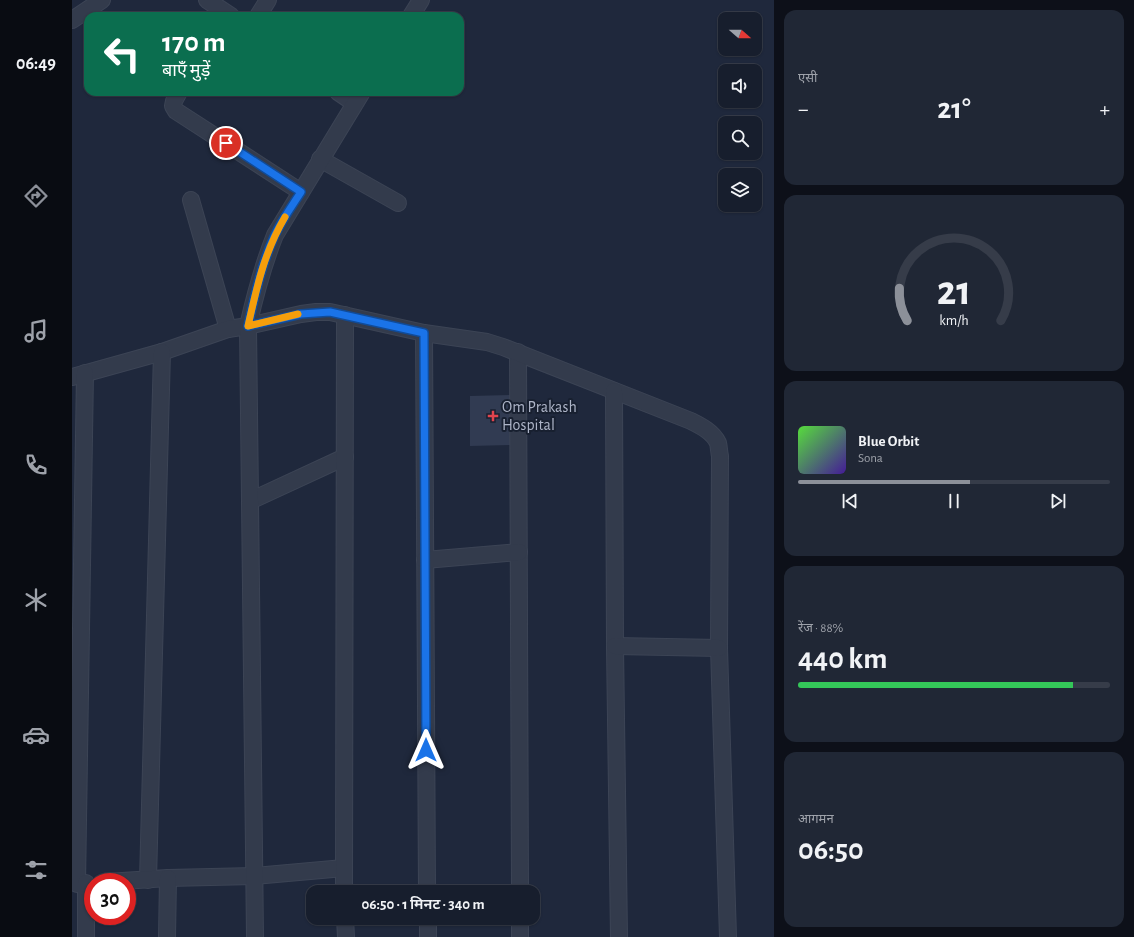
<!DOCTYPE html>
<html lang="hi">
<head>
<meta charset="utf-8">
<style>
  body { margin:0; font-family:"Alegreya Sans","Noto Sans Devanagari",sans-serif; background:#202735; color:#f1f3f6; height:100vh; display:flex; flex-direction:column; font-size:15px; white-space:nowrap }
  * { box-sizing:border-box; margin:0 }
  p { font-size:13px; color:#9ea2aa }
  .icon { flex:none; width:22px; height:22px; fill:none; stroke:currentColor; stroke-width:2; stroke-linecap:round; stroke-linejoin:round }
  .map { position:relative; flex:1; overflow:hidden }
  .side { display:flex; flex-direction:column; gap:10px; padding:10px; background:#0d1019; width:360px }
  .side>* { flex:none }
  .top-card { position:absolute; left:12px; top:12px; width:380px; height:84px; border-radius:12px; box-shadow:0 1px 3px #0004,0 0 0 1px #363c49; background:#0b6e4f; color:#fff; overflow:hidden }
  .needle { width:26px; rotate:110deg }
  .controls { position:absolute; left:646px; top:12px; display:grid; gap:8px }
  .controls a { display:grid; place-items:center; width:44px; height:44px; border-radius:8px; background:#171e2d; box-shadow:0 1px 3px #0004,0 0 0 1px #363c49; font-size:20px }
  .speed { position:absolute; left:12px; top:873px; display:flex; gap:8px; font-size:20px; font-weight:700; text-align:center }
  .speed>* { display:grid; place-content:center; width:52px; height:52px; border-radius:50%; background:#171e2d; box-shadow:0 1px 3px #0004,0 0 0 1px #363c49; line-height:1 }
  .speed .limit { border:6px solid #d22; background:#fff; color:#111 }
  .pin { position:absolute; display:grid; place-items:center; width:34px; height:34px; color:#fff; margin:-17px; border:2px solid #fff; border-radius:50%; box-shadow:0 1px 4px #0007 }
  .me { position:absolute; width:44px; margin:-22px; rotate:0deg; stroke-linejoin:round; filter:drop-shadow(0 0 3px #0008) }
  .turn { display:flex; align-items:center; gap:14px; height:84px; padding:0 12px; font-size:18px }
  .turn .icon { width:52px; height:52px; stroke-width:2.5 }
  .turn b { display:block; font-size:28px; line-height:34px }
  .big { font-size:30px; font-weight:600; line-height:1.1 }
  .side .tile { flex:1; display:flex; flex-direction:column; justify-content:center; gap:6px; min-width:0; padding:0 14px; border-radius:12px; background:#202735 }
  .side .dial { align-items:center; gap:0 }
  .dial svg { height:104px; overflow:visible; fill:none; stroke:#363c49; stroke-width:7; stroke-linecap:round; text-anchor:middle }
  .dial text { fill:#f1f3f6; stroke:none }
  .song { display:flex; align-items:center; gap:12px }
  .cover { width:48px; height:48px; border-radius:6px; background:linear-gradient(135deg,hsl(110 70% 55%),hsl(260 70% 35%)) }
  .played { height:4px; border-radius:2px; background:linear-gradient(90deg,#8c9099 55%,#363c49 55%) }
  .keys { display:flex; justify-content:space-around; direction:ltr }
  .heat { display:flex; justify-content:space-between; align-items:center; font-size:22px; direction:ltr }
  .charge { height:6px; border-radius:3px; background:linear-gradient(90deg,#34c759 88%,#363c49 0) }
  .trip { position:absolute; left:234px; top:885px; width:234px; height:40px; border-radius:12px; background:#171e2d; box-shadow:0 1px 3px #0004,0 0 0 1px #363c49; font-weight:600; line-height:40px; text-align:center }
  main { display:flex; flex:1; min-height:0 }
  .dock { display:flex; flex-direction:column; width:72px; justify-content:space-around; align-items:center; background:#090c12; color:#9ea2aa }
  .dock .icon { width:28px; height:28px }
  .dock .on { color:#8c9099 }
  .dock b { font-size:18px; color:#f1f3f6 }
  .map>svg:first-child { display:block }
</style>
</head>
<body>
<main>
<nav class="dock">
<b>06:49</b>
<svg class="icon on" aria-label="directions" viewBox="0 0 24 24"><path d="M12 3l9 9-9 9-9-9zM9 14v-3h6M13 9l2 2-2 2"/></svg>
<svg class="icon" aria-label="music" viewBox="0 0 24 24"><path d="M9 18V5l10-2v13"/><circle cx="6" cy="18" r="3"/><circle cx="16" cy="16" r="3"/></svg>
<svg class="icon" aria-label="phone" viewBox="0 0 24 24"><path d="M5 4h4l2 5-3 2q2 4 5 5l2-3 5 2v4C11 20 4 13 5 4z"/></svg>
<svg class="icon" aria-label="climate" viewBox="0 0 24 24"><path d="M12 3v18M4 7l16 10M4 17L20 7"/></svg>
<svg class="icon" aria-label="car" viewBox="0 0 24 24"><path d="M5 17H2v-5l4-1 3-4h7l3 4 3 1v5h-3M9 17h6M6 11h13"/><circle cx="7" cy="17" r="2"/><circle cx="17" cy="17" r="2"/></svg>
<svg class="icon" aria-label="filters" viewBox="0 0 24 24"><path d="M4 7h16M4 17h16"/><circle cx="9" cy="7" r="2"/><circle cx="15" cy="17" r="2"/></svg>
</nav>
<div class="map">
<svg width="702" height="937" viewBox="0 0 702 937">
  <rect width="100%" height="100%" fill="#1f283c"/>
  <path fill="#313b52" d="M439,395V445L398,446V396Z"/>
  <g fill="none" stroke-linecap="round" stroke-linejoin="round">
    <defs>
      <g id="minor">
        <path d="M135,0L159,16"/>
        <path d="M186,16L196,0"/>
        <path d="M339,16L349,0"/>
        <path d="M0,20L30,0"/>
        <path d="M107,92L102,101L101,106L104,111L229,192"/>
        <path d="M266,92L282,103"/>
        <path d="M248,159L326,203"/>
        <path d="M119,200L156,329"/>
        <path d="M352,333L355,892"/>
        <path d="M446,352L448,892"/>
        <path d="M0,377L90,352L156,329L176,326L229,314L244,312H258L352,333L415,342L431,347L619,421C629,426 641,432 646,443C647,447 647,452 648,456L647,648L656,937"/>
        <path d="M542,391L543,646L547,937"/>
        <path d="M178,501L273,457"/>
        <path d="M353,560L447,552"/>
        <path d="M543,646L647,648"/>
        <path d="M76,880L90,352"/>
        <path d="M35,882L96,878L182,876L272,868"/>
        <path d="M5,884L13,373"/>
        <path d="M272,892L273,315"/>
        <path d="M273,918L274,937"/>
        <path d="M356,918V937"/>
        <path d="M448,918V937"/>
        <path d="M14,937V883"/>
        <path d="M95,937L96,878"/>
        <path d="M183,937L176,326C183,295 191,265 203,235L290,92"/>
      </g>
    </defs>
    <use href="#minor" stroke="#3c4455" stroke-width="18"/>
    <use href="#minor" stroke="#333b4c" stroke-width="16"/>
  </g>
  <g fill="none" stroke-linecap="round" stroke-linejoin="round">
    <defs>
      <path id="route" d="M154,143L229,192C220,206 209,221 202,237C189,266 183,295 176,326L229,314L258,312L352,333L354,750"/>
    </defs>
    <use href="#route" stroke="#114b97" stroke-width="10"/>
    <use href="#route" stroke="#1a73e8" stroke-width="7"/>
    <path stroke="#f59e0b" stroke-width="7" d="M213,217C192,253 185,286 176,326L226,314"/>
  </g>
  <path fill="#e0444e" stroke="#182030" stroke-width="1.5" d="M419 410h4v4h4v4h-4v4h-4v-4h-4v-4h4z"/>
  <g text-anchor="middle" dominant-baseline="central" stroke-width="4" stroke-linejoin="round" paint-order="stroke">
    <g font-size="16" fill="#aeb5c8" stroke="#182030" text-anchor="start">
      <text x="430" y="407">Om Prakash<tspan x="430" dy="18">Hospital</tspan></text>
    </g>
  </g>
</svg>
<div class="controls">
<a><svg class="needle" viewBox="-14 -14 28 28"><path d="M0-13l5 13h-10z" fill="#e53935"/><path d="M0 13l5-13h-10z" fill="#9ea2aa"/></svg></a>
<a><svg class="icon" aria-label="sound" viewBox="0 0 24 24"><path d="M4 9h4l5-4v14l-5-4H4zM17 9q2 3 0 6"/></svg></a>
<a><svg class="icon" aria-label="search" viewBox="0 0 24 24"><circle cx="10" cy="10" r="6"/><path d="M15 15l6 6"/></svg></a>
<a><svg class="icon" aria-label="layers" viewBox="0 0 24 24"><path d="M12 4l9 5-9 5-9-5zM3 14l9 5 9-5"/></svg></a>
</div>
<div class="speed"><div class="limit">30</div></div>
<div class="pin" style="left:154px;top:143px;background:#d93025"><svg class="icon" aria-label="arrive" viewBox="0 0 24 24"><path d="M6 21V4h12l-3 4 3 4H6"/></svg></div>
<svg class="me" style="left:354px;top:750px" viewBox="-20 -20 40 40"><path d="M0-17L14 15 0 8-14 15z" fill="#1a73e8" stroke="#fff" stroke-width="4"/></svg>
<div class="trip">06:50 · 1 मिनट · 340 m</div>
<div class="top-card">
<div class="turn"><svg class="icon" aria-label="left" viewBox="0 0 24 24"><path d="M17 20v-9H6M10 6l-5 5 5 5"/></svg><div><b>170 m</b>बाएँ मुड़ें</div></div>
</div>
</div>
<section class="side">
<div class="tile"><p>एसी</p>
<div class="heat"><a>−</a><b class="big">21°</b><a>+</a></div>
</div>
<div class="tile dial"><svg viewBox="0 0 100 80">
<path d="M14 69A42 42 0 1 1 86 69"/>
<path d="M14 69A42 42 0 0 1 8 44" stroke="#8c9099"/>
<text x="50" y="56" font-size="32" font-weight="700">21</text>
<text x="50" y="72" font-size="11">km/h</text>
</svg></div>
<div class="tile">
<div class="song"><i class="cover"></i><div><b>Blue Orbit</b><p>Sona</p></div></div>
<div class="played"></div>
<div class="keys"><svg class="icon" aria-label="previous" viewBox="0 0 24 24"><path d="M18 5L8 12l10 7zM5 5v14"/></svg><svg class="icon" aria-label="pause" viewBox="0 0 24 24"><path d="M8 5v14M16 5v14"/></svg><svg class="icon" aria-label="next" viewBox="0 0 24 24"><path d="M6 5l10 7-10 7zM19 5v14"/></svg></div>
</div>
<div class="tile"><p>रेंज · 88%</p><b class="big">440 km</b><div class="charge"></div></div>
<div class="tile"><p>आगमन</p><b class="big">06:50</b></div>
</section>
</main>
</body>
</html>
